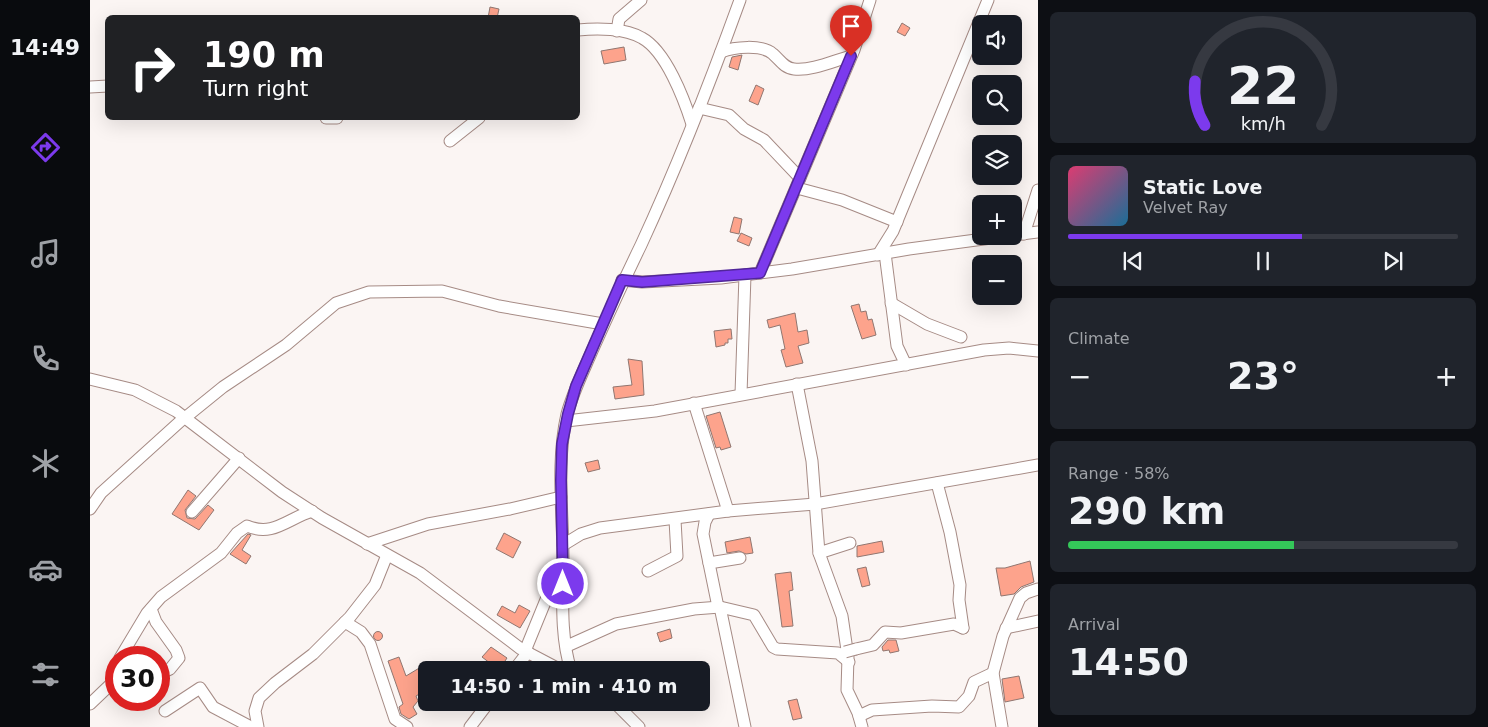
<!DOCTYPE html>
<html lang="en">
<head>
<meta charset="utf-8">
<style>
  body { margin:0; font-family:"DejaVu Sans",sans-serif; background:#20242c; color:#f1f3f6; height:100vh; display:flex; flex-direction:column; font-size:19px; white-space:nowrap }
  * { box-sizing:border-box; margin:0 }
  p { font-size:16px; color:#9ea1a6 }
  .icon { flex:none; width:28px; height:28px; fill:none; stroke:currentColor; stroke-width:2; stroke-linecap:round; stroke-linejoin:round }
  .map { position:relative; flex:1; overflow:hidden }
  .drawer { display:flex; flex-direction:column; gap:12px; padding:12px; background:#0d0f14; width:450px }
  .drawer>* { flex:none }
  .guide { position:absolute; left:15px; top:15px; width:475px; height:105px; border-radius:8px; box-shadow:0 5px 20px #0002; background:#202124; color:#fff; overflow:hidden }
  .fabs { position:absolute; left:882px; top:15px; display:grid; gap:10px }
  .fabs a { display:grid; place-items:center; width:50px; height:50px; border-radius:8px; background:#171b24; box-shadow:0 5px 20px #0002; font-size:25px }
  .speed { position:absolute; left:15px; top:646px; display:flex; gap:10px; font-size:25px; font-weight:700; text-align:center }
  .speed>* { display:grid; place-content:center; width:65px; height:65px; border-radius:50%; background:#171b24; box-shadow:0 5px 20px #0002; line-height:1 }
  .speed .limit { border:8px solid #d22; background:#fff; color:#111 }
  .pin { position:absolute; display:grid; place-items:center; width:42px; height:42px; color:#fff; margin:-51px -21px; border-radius:50% 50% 50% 0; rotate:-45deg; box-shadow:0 0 5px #0007 }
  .pin .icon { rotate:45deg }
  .me { position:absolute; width:55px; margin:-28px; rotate:0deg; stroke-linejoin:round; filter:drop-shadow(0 0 4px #0008) }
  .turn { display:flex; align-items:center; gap:18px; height:105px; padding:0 15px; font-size:22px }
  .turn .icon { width:65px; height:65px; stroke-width:2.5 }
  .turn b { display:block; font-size:35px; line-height:42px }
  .big { font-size:38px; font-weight:700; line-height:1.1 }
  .drawer .card { flex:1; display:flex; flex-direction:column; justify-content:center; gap:8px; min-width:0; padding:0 18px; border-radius:8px; background:#20242c }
  .drawer .dial { align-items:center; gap:0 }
  .dial svg { height:130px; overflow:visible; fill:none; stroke:#363941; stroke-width:7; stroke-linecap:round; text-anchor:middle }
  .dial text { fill:#f1f3f6; stroke:none }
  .song { display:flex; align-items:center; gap:15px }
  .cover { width:60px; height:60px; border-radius:8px; background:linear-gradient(135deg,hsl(340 70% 55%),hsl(200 70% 35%)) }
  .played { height:5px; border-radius:2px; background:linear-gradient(90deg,#7c3aed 60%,#363941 60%) }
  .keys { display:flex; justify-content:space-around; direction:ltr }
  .heat { display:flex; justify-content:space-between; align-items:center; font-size:28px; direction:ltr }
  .charge { height:8px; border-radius:4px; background:linear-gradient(90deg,#34c759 58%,#363941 0) }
  .trip { position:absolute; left:328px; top:661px; width:292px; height:50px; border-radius:8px; background:#171b24; box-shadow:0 5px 20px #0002; font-weight:700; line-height:50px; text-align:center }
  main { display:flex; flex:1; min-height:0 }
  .tabs { display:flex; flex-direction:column; width:90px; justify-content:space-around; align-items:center; background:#090b0e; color:#9ea1a6 }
  .tabs .icon { width:35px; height:35px }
  .tabs .selected { color:#7c3aed }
  .tabs b { font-size:22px; color:#f1f3f6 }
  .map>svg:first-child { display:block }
</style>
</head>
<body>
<main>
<nav class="tabs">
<b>14:49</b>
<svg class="icon selected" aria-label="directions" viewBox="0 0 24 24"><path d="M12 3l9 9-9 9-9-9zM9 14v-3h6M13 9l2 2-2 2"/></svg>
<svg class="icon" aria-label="music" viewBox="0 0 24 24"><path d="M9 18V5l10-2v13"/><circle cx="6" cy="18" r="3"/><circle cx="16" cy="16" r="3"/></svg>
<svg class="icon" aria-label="phone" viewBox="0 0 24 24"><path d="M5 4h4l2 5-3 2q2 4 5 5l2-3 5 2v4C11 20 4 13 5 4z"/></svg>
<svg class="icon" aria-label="climate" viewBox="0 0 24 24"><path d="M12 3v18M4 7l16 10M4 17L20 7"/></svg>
<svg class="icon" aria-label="car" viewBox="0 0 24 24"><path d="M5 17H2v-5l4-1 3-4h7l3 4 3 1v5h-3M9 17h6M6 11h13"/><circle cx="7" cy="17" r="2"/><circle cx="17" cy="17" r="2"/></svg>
<svg class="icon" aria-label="filters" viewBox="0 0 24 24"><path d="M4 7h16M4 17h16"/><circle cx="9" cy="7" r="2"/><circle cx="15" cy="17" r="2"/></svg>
</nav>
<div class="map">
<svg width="948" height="727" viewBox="0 0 948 727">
  <rect width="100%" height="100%" fill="#fbf5f3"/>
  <g fill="#fda38c" stroke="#907670">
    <path d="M400,7L409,9L407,18H398Z"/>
    <path d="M812,23L820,28L815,36L807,32Z"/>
    <path d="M534,47L536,60L514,64L511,51Z"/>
    <path d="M652,55L648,70L639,67L642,57Z"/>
    <path d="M666,85L674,89L668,105L659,101Z"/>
    <path d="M644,217L652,219L649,234L640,232Z"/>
    <path d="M651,233L662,238L659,246L647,241Z"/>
    <path d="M769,304L771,312L776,311L778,320L782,319L786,335L772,339L761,306Z"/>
    <path d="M705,313L708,332L717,330L719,343L708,346L713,363L696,367L691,350L695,349L690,325L679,328L677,320Z"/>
    <path d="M641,329L642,339H638V343H635V345L626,347L624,331Z"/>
    <path d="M538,359L552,361L554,395L525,399L523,387L542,385Z"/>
    <path d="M630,412L641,447L631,450L630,447L626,448L616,416Z"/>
    <path d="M508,460L510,469L498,472L495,463Z"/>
    <path d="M98,490L106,496L95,510L97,518L105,519L118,505L124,510L109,530L82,514Z"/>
    <path d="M414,533L431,542L423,558L406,549Z"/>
    <path d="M158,534L161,535L152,550L161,556L156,564L140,554Z"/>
    <path d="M660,537L663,553L656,554L649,551L637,553L635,542Z"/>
    <path d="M792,541L794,552L767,557V546Z"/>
    <path d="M940,561L944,582L931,587L924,594L911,596L906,568H915Z"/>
    <path d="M776,567L780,585L772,587L767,569Z"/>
    <path d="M701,572L703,590L699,591L703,626L692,627L685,574Z"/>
    <path d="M429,605L440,611L430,628L407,615L412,606L425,613Z"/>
    <path d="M580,629L582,638L570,642L567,633Z"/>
    <circle cx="288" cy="636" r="4.5"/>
    <path d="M798,640H806L809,651L800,653L799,650L793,651L792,647Z"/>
    <path d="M401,647L417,658L409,670L392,657Z"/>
    <path d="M309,657L316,676L336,664V690L326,696L328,701L323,707L327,714L319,719L311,714L309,707L313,704L298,661Z"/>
    <path d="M929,676L934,698L915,702L912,679Z"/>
    <path d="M707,699L712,718L703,720L698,701Z"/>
  </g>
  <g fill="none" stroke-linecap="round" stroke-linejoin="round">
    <defs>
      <g id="minor">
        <path d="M488,30C507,28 535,28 552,38C576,51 594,99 602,124"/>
        <path d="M527,31L529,19L551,0"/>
        <path d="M631,52C644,47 672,44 683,54C690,60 694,68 704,69C722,71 743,61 761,56"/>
        <path d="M0,87L18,86"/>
        <path d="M609,108L639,115L654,129L674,140L710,178"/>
        <path d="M236,118H247"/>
        <path d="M360,141L389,118"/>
        <path d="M707,188L752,200L807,222"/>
        <path d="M934,234L948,190"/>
        <path d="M924,235L948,232"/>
        <path d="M795,253L807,346L816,365"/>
        <path d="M788,255L803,231L898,0"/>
        <path d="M670,273L764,50L780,0"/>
        <path d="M532,280L552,282L631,278L702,269L819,249L916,236"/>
        <path d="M801,303L837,324L871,337"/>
        <path d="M0,379L45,390L86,411L192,492L232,518L330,573L431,649L471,670"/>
        <path d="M707,384L722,461L729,553L752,616L758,657L757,690L768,713L772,727"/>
        <path d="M651,394L655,275"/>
        <path d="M604,403L638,511"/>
        <path d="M96,417L133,387L196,345L246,303L279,292L352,291L409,306L513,324"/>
        <path d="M476,421L565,411L894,350L919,348L948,351"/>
        <path d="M847,483L860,532L870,585L869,600L873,628"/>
        <path d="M0,509L11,493L95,417"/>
        <path d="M102,512L149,458"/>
        <path d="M619,514L615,522L613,534L628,607"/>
        <path d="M277,544L338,524L420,509L471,497"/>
        <path d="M473,545L491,534L510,528L638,511L725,504L948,465"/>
        <path d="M729,553L760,543"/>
        <path d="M619,563L650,558"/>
        <path d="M558,571L587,556L585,520"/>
        <path d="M630,607L655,727"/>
        <path d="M61,609L66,622L86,650L89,658L80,669L69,674"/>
        <path d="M255,622L271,632L280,644L305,719L317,727"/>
        <path d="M916,628L948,621"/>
        <path d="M477,646L526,624L604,609L630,607L664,615L683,647L687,649L748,653L759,662"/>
        <path d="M766,649L783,645L795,632L811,633L864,624L873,628"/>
        <path d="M435,651L471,563"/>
        <path d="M30,658L57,613L71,597L131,553L147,533L157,526C183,537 197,519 222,511"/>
        <path d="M424,670L438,652"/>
        <path d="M481,670C470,637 473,596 473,561C473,512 466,462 477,414C483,392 493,372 502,351C518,315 534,280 551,245C588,165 620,83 650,0"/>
        <path d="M524,702L549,727"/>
        <path d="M0,704L21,684L26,670"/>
        <path d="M75,711L110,688L123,707L161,727"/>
        <path d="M769,716L782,710L842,706L869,707L879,696L884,682L903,673"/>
        <path d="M168,727L165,711L169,698L185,683L223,654L260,617L285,585L297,555"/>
        <path d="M380,727L399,702"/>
        <path d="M912,727L903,673L913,636L930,598L936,593L948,589"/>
      </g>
    </defs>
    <use href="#minor" stroke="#a68b85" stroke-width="13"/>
    <use href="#minor" stroke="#fff" stroke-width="11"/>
    <defs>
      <path id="minor-bridge" d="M755,652L766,649"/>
    </defs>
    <use href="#minor-bridge" stroke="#a68b85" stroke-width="13" stroke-linecap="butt"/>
    <use href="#minor-bridge" stroke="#fff" stroke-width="11"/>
  </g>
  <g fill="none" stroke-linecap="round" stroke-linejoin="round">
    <defs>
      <path id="route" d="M473,584L471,480L472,444L478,414L486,386L532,280L552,282L670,273L761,56"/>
    </defs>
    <use href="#route" stroke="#51269a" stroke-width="12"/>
    <use href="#route" stroke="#7c3aed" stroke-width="9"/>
  </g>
</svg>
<div class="fabs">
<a><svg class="icon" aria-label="sound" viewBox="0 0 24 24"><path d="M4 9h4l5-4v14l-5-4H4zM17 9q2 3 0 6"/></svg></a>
<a><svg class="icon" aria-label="search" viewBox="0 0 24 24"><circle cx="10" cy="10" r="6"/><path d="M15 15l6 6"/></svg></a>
<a><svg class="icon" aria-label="layers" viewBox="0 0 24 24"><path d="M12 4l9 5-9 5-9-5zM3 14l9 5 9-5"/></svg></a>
<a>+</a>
<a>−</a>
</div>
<div class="speed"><div class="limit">30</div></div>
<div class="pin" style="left:761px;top:56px;background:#d93025"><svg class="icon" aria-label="arrive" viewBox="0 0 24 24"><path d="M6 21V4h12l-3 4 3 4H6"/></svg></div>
<svg class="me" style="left:473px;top:584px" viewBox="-20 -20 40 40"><circle r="17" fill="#7c3aed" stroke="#fff" stroke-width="3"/><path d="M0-11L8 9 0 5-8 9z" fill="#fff"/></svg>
<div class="trip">14:50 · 1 min · 410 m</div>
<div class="guide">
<div class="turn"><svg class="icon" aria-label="right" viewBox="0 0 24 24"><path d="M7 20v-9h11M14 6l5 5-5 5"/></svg><div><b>190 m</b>Turn right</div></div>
</div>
</div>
<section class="drawer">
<div class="card dial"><svg viewBox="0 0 100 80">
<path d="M14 69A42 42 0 1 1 86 69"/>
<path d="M14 69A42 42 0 0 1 8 42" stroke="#7c3aed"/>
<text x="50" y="56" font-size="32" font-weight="700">22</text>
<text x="50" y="72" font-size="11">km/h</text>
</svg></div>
<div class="card">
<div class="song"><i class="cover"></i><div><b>Static Love</b><p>Velvet Ray</p></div></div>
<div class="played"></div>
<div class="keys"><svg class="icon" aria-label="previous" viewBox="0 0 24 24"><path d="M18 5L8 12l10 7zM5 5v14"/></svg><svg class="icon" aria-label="pause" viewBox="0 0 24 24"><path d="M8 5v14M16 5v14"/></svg><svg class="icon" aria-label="next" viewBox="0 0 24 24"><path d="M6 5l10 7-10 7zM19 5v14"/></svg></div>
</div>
<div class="card"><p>Climate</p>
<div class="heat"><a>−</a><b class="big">23°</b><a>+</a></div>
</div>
<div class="card"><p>Range · 58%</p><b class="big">290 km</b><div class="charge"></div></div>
<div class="card"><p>Arrival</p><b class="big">14:50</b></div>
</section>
</main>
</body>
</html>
